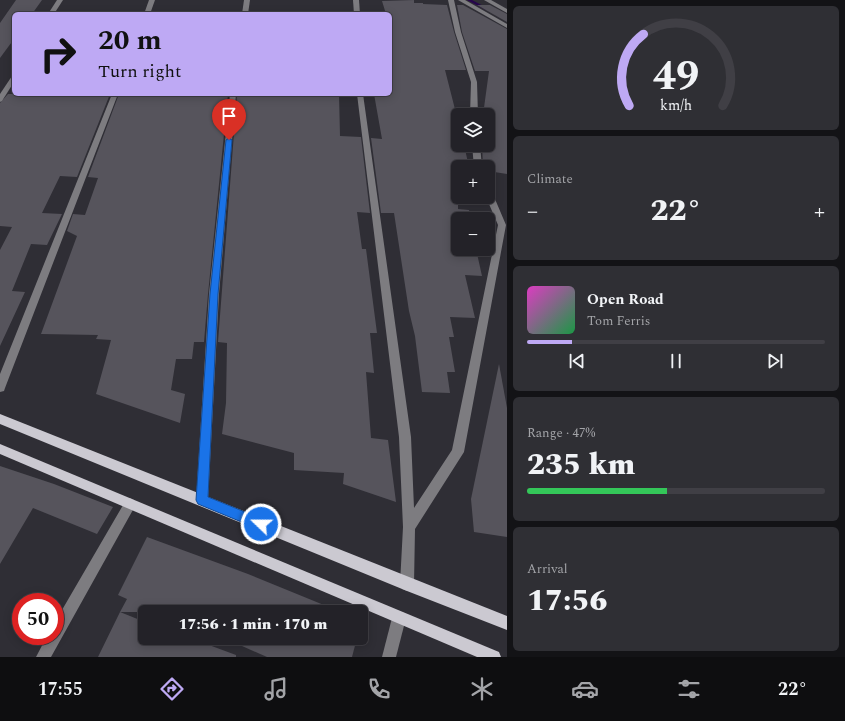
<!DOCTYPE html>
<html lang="en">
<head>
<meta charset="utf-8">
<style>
  body { margin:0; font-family:Spectral,serif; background:#2f2f34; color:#f1f3f6; height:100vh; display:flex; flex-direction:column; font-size:15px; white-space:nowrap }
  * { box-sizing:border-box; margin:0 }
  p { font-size:13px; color:#a3a4a8 }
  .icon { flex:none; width:22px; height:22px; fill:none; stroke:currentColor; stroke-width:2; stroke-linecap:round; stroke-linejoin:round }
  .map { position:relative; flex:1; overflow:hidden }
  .side { display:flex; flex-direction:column; gap:6px; padding:6px; background:#131316; width:338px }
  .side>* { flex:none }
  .banner { position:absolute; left:12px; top:12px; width:380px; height:84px; border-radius:6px; box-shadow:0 2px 10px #0003,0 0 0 1px #403f45; background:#bea9f4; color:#111; overflow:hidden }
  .controls { position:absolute; left:451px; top:108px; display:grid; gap:8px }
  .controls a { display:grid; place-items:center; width:44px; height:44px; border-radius:6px; background:#232228; box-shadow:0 2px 10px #0003,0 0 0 1px #403f45; font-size:20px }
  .speed { position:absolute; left:12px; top:593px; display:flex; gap:8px; font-size:20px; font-weight:700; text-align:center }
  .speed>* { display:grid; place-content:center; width:52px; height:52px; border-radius:50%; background:#232228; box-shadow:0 2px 10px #0003,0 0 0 1px #403f45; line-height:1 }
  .speed .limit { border:6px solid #d22; background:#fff; color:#111 }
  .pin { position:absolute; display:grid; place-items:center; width:34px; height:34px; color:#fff; margin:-41px -17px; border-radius:50% 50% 50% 0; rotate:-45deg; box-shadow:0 0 4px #0007 }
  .pin .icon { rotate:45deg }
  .me { position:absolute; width:44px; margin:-22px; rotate:292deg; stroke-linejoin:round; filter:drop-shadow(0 0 3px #0008) }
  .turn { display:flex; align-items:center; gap:14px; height:84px; padding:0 20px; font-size:18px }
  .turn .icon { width:52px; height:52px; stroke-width:2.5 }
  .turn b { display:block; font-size:28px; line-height:34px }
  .big { font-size:30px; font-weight:800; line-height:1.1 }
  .side .card { flex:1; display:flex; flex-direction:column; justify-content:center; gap:6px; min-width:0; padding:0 14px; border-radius:6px; background:#2f2f34 }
  .side .dial { align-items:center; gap:0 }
  .dial svg { height:104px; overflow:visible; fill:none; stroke:#403f45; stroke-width:7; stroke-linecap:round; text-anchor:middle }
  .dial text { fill:#f1f3f6; stroke:none }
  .song { display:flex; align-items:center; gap:12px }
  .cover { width:48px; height:48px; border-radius:6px; background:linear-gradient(135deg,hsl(310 70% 55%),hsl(140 70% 35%)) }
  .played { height:4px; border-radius:2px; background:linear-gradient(90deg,#bea9f4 15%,#403f45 15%) }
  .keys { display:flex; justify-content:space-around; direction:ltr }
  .heat { display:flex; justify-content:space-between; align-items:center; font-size:22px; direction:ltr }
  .charge { height:6px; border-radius:3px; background:linear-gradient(90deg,#34c759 47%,#403f45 0) }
  .trip { position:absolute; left:138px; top:605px; width:230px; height:40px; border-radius:6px; background:#232228; box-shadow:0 2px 10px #0003,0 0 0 1px #403f45; font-weight:800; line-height:40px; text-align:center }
  .tab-bar { display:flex; height:64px; justify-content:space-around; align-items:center; background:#0e0e10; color:#a3a4a8 }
  .tab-bar .icon { width:28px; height:28px }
  .tab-bar .current { color:#bea9f4 }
  .tab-bar b { font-size:18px; color:#f1f3f6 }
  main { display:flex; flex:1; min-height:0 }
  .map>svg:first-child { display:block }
</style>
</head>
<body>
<main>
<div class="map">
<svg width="507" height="657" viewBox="0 0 507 657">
  <rect width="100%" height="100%" fill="#2f2e35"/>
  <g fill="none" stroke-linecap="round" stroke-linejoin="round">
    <path fill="#26054c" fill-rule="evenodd" d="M467,0H472L489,9L486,10Z"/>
  </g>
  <g fill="#56545c">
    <path d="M16,0H42L32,14H14V39L0,58V23Z"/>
    <path d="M414,0V3H423V4L447,5L454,32L466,70H445L458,121V145H464L469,167H458V209L469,210L471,219H458V249H476L482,276L465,275L475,318L450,317L454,337H449L455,372H447L450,393L422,392L415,336L409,311L394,213H381L371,138L382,139L374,94H390V14H386L382,1Z"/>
    <path d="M457,5H463L507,29V174L488,171V167H483L482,145H488V115H483L489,71H475L462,32Z"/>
    <path d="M477,5H490L507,14V22Z"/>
    <path d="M8,94H110L77,177L60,176L42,213L62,214L47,245L31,244L12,291L25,292L0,346V250L12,227L0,226V103Z"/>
    <path d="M119,94L178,96L179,94H228L208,294L204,342H194L192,359H176L171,390L185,394L180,423L96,394L111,340L96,339L98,335L41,334L77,236L67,231L73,214L85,215L98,178L88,177Z"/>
    <path d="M237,94H339L340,136L361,137L370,213L357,212L362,249H366L377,333H370L374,373L366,372L371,438L388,440L396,502L343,484L344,473L294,470V453L222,434L226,403L227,343L218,342Z"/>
    <path d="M499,364L507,408V537L474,532L471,499Z"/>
    <path d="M0,466L54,484L113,507L97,534L33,508L0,564Z"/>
    <path d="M147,537L248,574L341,612H120L127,599L118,595Z"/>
    <path d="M120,612L145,622V638H190L236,655V657H98Z"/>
    <path d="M245,638H357L352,657H267L242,646Z"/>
  </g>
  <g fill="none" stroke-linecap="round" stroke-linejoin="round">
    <g fill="#7d7c80" fill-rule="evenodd">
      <path d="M57,0H63L54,14H48Z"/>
      <path d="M149,0H155L150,14H144Z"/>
      <path d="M244,0H250L248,14H242Z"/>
      <path d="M353,0H359L360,14H354Z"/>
      <path d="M448,0H454L461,32L477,82L478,115H470L471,82L455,32Z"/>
      <path d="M458,0H465L507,24V28Z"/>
      <path d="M484,0H491L507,9V13Z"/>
      <path d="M14,75V82L2,101L0,102V94L12,76Z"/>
      <path d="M112,94H118L5,388L4,391L0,392V374Z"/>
      <path d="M230,94H236L219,294L208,500L206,504L202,506L198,504L196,500L209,294Z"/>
      <path d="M357,94H363L411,437L414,508L452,450L498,225L486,197H488V189L492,192L506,225L464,452L415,529L414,584L412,589L407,591L402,589L400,584L403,527L399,437Z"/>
      <path d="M472,145H480L482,167H474Z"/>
      <path d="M130,498L134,500L136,504L134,508L51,657H36L47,636H55V622L126,500Z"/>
      <path d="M399,611L404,613L406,618L396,657H382L392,618L394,613Z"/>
    </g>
    <g fill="#cbc9d1" fill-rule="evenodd">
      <path d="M0,414L507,616V630L407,591L0,424Z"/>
      <path d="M0,444L499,652L501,657H477L0,454Z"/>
    </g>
  </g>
  <path fill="#1a73e8" stroke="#114b97" d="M229,138L232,140L218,294L208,497L265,520L266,524L265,528L261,530L198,504L196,500L210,294L226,140Z"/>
</svg>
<div class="controls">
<a><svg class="icon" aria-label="layers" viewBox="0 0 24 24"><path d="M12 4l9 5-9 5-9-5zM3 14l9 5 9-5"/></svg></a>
<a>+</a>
<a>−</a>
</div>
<div class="speed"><div class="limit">50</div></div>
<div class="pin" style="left:229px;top:140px;background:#d93025"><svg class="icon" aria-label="arrive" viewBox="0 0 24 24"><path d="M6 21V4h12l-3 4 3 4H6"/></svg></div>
<svg class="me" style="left:261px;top:524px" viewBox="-20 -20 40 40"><circle r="17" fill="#1a73e8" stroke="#fff" stroke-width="3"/><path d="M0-11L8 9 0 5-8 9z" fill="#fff"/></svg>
<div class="trip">17:56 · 1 min · 170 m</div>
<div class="banner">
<div class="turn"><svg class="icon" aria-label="right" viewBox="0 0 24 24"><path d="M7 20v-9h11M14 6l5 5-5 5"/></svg><div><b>20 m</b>Turn right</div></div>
</div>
</div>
<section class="side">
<div class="card dial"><svg viewBox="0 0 100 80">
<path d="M14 69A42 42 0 1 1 86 69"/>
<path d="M14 69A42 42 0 0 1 25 14" stroke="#bea9f4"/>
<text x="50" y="56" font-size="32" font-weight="700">49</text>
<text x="50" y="72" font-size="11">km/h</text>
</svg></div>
<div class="card"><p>Climate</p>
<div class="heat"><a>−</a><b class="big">22°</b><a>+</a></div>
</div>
<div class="card">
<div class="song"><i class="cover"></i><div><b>Open Road</b><p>Tom Ferris</p></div></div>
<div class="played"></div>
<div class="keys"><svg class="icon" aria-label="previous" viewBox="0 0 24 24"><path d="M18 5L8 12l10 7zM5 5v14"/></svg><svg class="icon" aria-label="pause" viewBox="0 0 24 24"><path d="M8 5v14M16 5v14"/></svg><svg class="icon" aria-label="next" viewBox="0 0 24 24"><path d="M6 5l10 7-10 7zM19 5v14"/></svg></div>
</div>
<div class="card"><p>Range · 47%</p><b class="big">235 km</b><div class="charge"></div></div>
<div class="card"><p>Arrival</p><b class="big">17:56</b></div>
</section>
</main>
<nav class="tab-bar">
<b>17:55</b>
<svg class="icon current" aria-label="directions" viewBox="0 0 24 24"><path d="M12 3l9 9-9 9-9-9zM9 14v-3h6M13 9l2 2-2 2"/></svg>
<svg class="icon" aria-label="music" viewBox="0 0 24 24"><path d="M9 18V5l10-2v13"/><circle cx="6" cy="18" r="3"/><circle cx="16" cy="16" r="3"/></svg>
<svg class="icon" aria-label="phone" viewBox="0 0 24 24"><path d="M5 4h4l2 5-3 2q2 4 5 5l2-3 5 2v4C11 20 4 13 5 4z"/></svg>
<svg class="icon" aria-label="climate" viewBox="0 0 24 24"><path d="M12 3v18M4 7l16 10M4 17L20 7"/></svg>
<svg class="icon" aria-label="car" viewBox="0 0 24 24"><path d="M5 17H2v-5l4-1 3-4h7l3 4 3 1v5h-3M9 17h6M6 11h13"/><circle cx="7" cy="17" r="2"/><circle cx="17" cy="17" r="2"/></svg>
<svg class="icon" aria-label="filters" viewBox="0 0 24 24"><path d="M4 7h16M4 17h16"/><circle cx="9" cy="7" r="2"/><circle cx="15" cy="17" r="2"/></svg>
<b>22°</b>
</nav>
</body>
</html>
